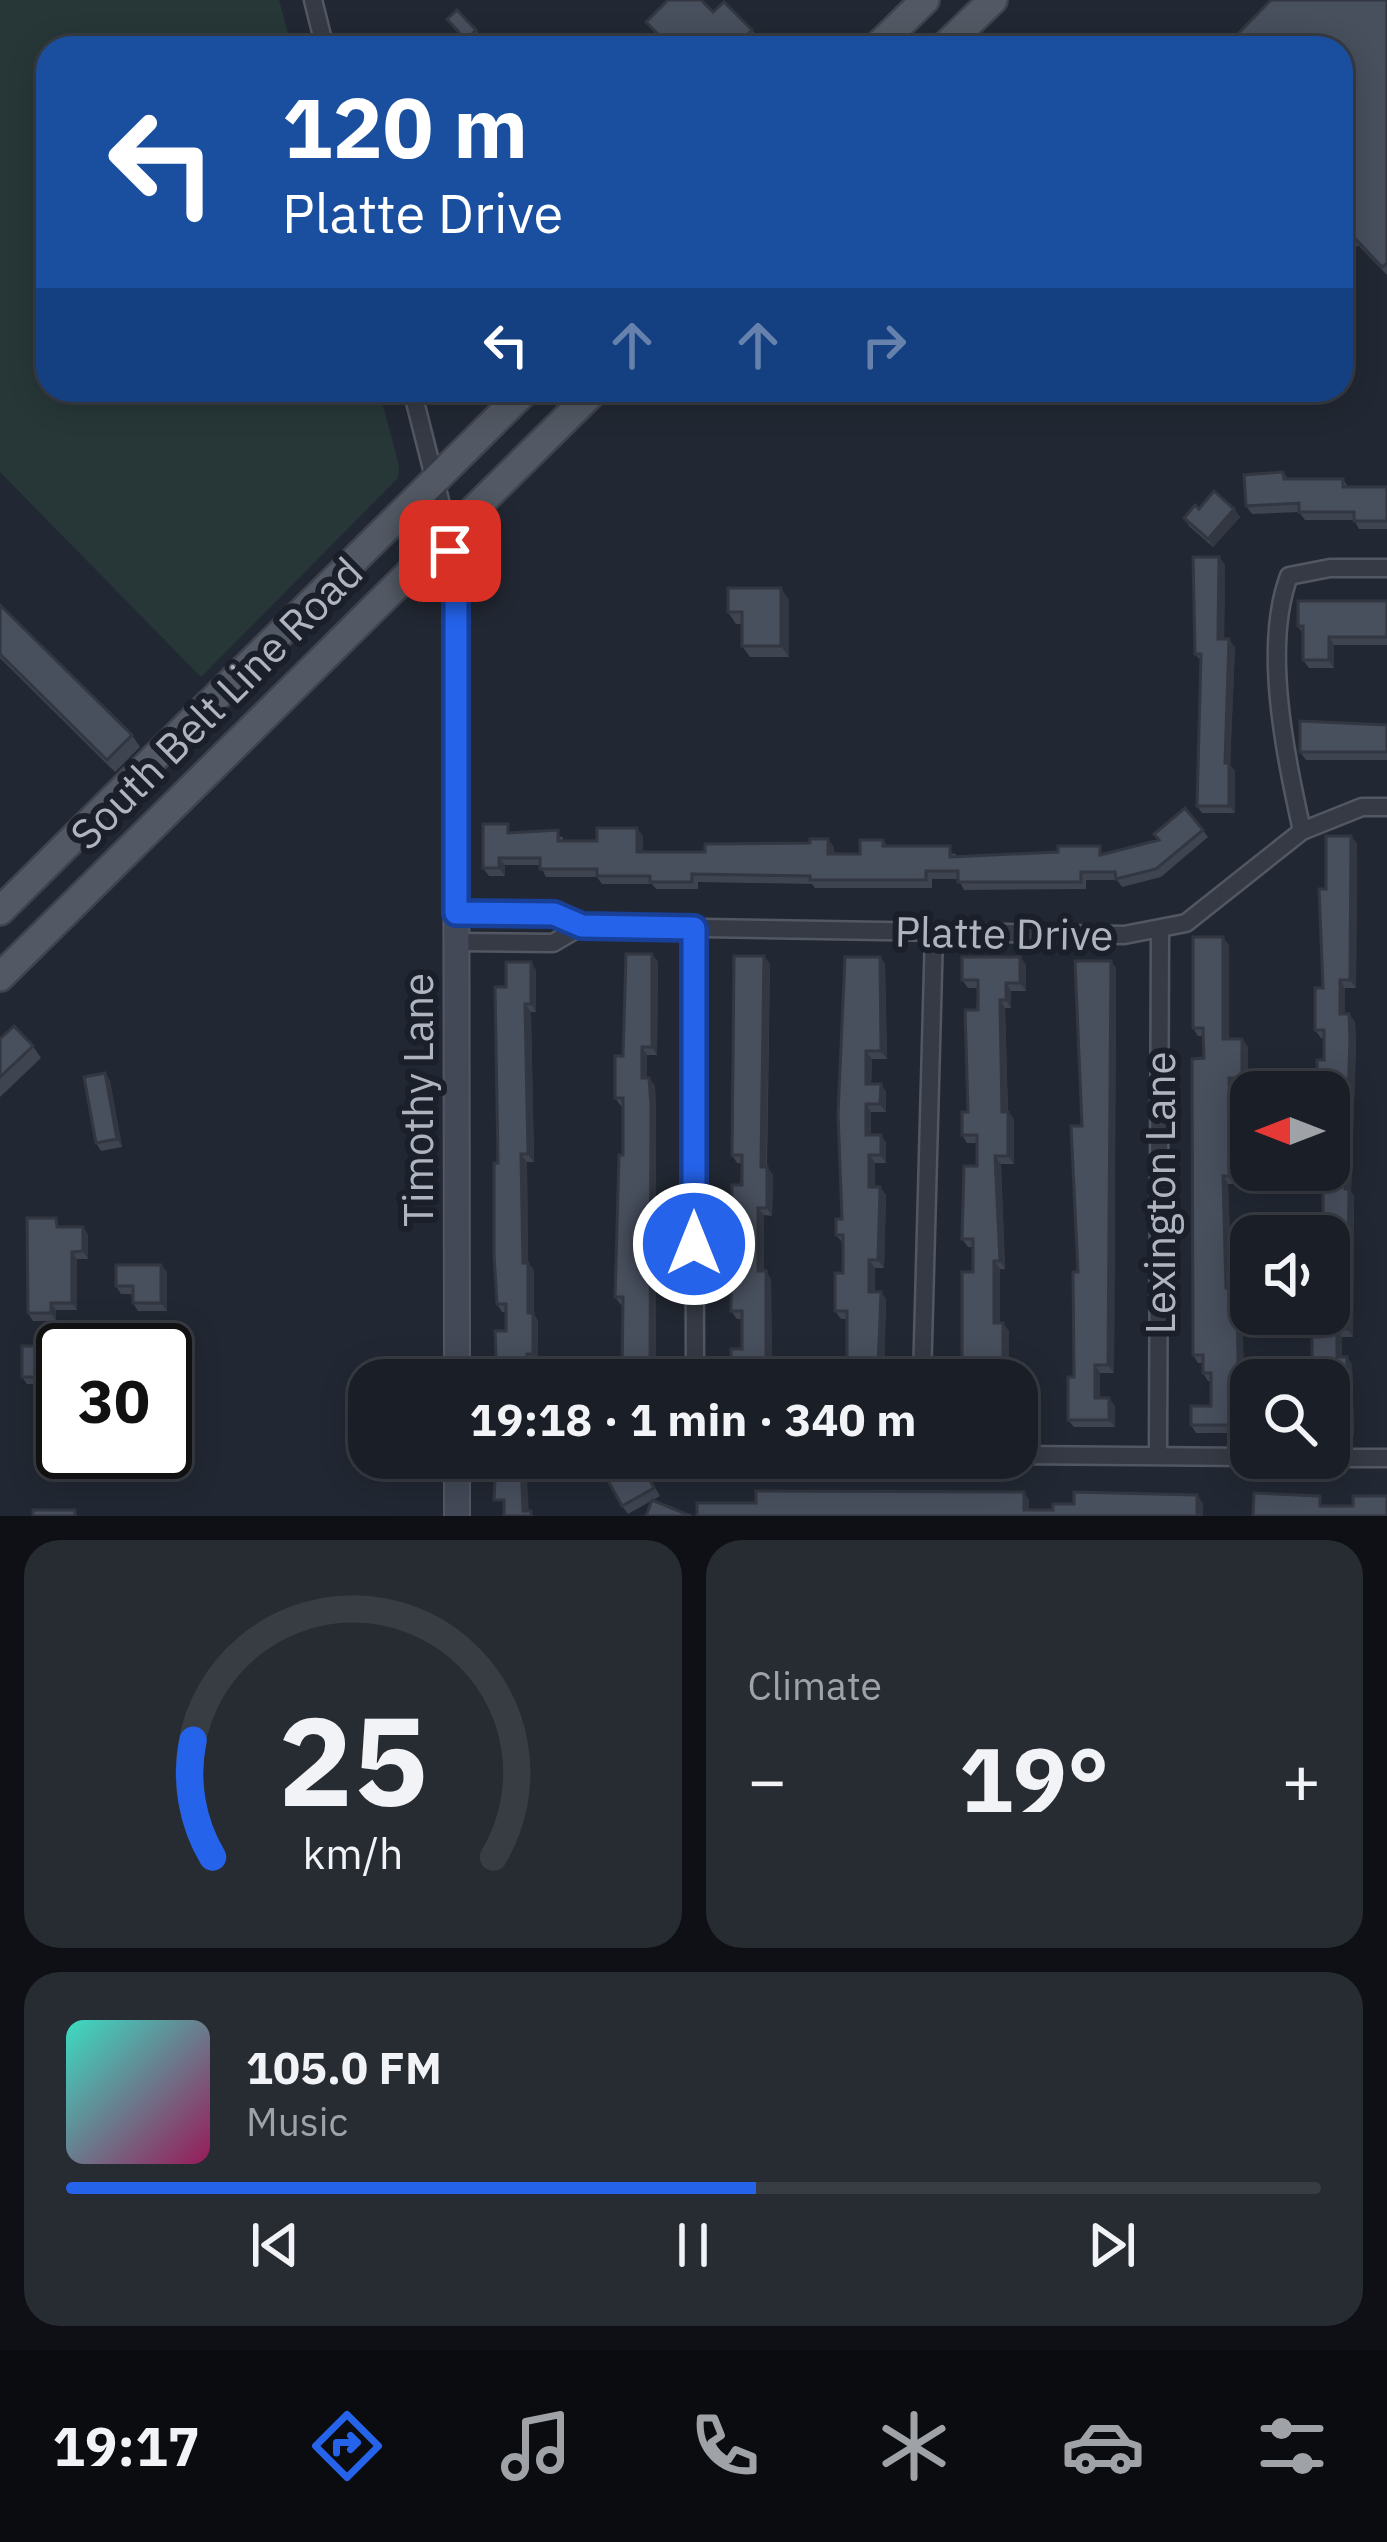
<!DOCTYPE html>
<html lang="en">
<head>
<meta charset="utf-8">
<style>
  body { margin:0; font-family:"IBM Plex Sans",sans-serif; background:#272b32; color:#f1f3f6; height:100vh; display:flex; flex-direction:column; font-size:45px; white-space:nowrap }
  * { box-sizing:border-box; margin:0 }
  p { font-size:39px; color:#9fa2a7 }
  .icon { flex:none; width:66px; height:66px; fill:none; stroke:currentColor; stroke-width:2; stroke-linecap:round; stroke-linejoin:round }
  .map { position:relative; height:1516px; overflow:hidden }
  .drawer { display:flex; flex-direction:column; gap:24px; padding:24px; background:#0e1015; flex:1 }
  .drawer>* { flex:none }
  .hud { position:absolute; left:36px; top:36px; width:1317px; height:366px; border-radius:36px; box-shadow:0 6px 30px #0003,0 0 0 3px #383c43; background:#1a4fa0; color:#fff; overflow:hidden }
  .needle { width:78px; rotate:270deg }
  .controls { position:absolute; left:1230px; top:1071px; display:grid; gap:24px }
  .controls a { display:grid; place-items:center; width:120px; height:120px; border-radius:24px; background:#1a1e26; box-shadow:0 6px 30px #0003,0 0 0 3px #383c43; font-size:60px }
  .speed { position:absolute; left:36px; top:1323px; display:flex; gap:24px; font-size:60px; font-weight:700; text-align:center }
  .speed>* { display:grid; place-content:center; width:156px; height:156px; border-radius:50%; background:#1a1e26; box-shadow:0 6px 30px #0003,0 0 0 3px #383c43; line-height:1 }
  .speed .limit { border:6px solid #111; border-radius:18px; background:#fff; color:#111 }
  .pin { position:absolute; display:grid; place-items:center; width:102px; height:102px; color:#fff; margin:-51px; border-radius:24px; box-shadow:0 6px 18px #0006 }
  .me { position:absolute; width:132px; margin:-66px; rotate:0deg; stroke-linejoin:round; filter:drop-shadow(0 0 9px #0008) }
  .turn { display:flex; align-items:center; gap:42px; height:252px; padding:0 48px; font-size:54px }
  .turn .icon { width:156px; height:156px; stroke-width:2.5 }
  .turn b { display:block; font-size:84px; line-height:102px }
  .lanes { display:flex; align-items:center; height:114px; padding:0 48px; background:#0003; justify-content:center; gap:60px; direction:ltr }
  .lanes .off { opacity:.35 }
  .big { font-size:90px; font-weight:800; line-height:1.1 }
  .drawer .widget { flex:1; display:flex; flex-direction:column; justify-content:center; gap:18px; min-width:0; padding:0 42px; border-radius:36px; background:#272b32 }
  .drawer .dial { align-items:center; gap:0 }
  .dial svg { height:312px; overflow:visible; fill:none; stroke:#383c43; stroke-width:7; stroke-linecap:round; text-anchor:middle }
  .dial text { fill:#f1f3f6; stroke:none }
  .song { display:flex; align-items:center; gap:36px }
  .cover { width:144px; height:144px; border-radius:18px; background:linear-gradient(135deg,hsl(170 70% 55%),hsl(330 70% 35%)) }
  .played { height:12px; border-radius:6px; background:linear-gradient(90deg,#2563eb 55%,#383c43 55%) }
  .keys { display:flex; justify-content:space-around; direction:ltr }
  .heat { display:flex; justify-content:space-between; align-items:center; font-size:66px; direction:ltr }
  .drawer .tiles { flex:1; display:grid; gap:24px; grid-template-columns:1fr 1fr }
  .widget:last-child { grid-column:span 2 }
  .trip { position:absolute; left:348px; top:1359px; width:690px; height:120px; border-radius:36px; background:#1a1e26; box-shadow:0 6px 30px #0003,0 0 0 3px #383c43; font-weight:800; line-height:120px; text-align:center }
  .tabs { display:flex; height:192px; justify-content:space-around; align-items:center; background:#0a0c0f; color:#9fa2a7 }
  .tabs .icon { width:84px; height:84px }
  .tabs .current { color:#2563eb }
  .tabs b { font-size:54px; color:#f1f3f6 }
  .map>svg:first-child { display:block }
</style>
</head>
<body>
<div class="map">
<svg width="1387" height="1516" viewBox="0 0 1387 1516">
  <rect width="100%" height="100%" fill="#222833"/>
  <path fill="#273738" d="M0,0H279L292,48H48V390H379L399,466L398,478L201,677L0,472Z"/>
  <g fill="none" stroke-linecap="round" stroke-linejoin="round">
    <defs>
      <g id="street">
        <path d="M313,0L325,48"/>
        <path d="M412,390L448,532"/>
        <path d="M1302,831C1286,757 1262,648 1289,576L1330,568H1387"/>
        <path d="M456,913L554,914L582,926L1124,935L1186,923L1302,831L1362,807H1387"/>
        <path d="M694,928L695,1380"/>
        <path d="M456,942L553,943L582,926"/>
        <path d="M922,1380L934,933"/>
        <path d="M1017,1455L1251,1457"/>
        <path d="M1158,1455L1160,930"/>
        <path d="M1329,1458H1387"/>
      </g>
      <g id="secondary">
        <path d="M448,532L456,597L457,1380"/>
        <path d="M457,1458V1516"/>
      </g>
      <g id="primary">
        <path d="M876,48L925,0"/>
        <path d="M943,48L993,0"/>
        <path d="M0,911L526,390"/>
        <path d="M0,977L595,390"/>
      </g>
    </defs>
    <use href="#street" stroke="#525762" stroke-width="21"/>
    <use href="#secondary" stroke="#525762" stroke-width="28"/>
    <use href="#primary" stroke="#3e434e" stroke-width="32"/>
    <use href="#street" stroke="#353a44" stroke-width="16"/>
    <use href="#secondary" stroke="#434957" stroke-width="24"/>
    <use href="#primary" stroke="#535964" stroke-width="27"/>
  </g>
  <g fill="#3e4450">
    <path d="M1387,0V275L1358,245L1341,262V48Z"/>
    <path d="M713,12L752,30L763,46L760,48H668L646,22Z"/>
    <path d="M447,19L476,30L482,38L472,48Z"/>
    <path d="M1283,472L1288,479H1343L1348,487H1387V529H1359L1354,520H1305L1299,512L1252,514L1246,506Z"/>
    <path d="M1199,509H1234L1240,517L1213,547L1189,526L1184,518Z"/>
    <path d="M1219,557L1225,565L1224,639L1235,647L1230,765L1235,771V813H1202L1197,806L1201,661L1195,654Z"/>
    <path d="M789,600V657H750L742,646V624H736L728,612Z"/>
    <path d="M1387,601V645H1334V668H1309L1303,660V634L1298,626Z"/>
    <path d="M0,605L132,735L140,747L115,772L0,658Z"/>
    <path d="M1387,725V760H1306L1300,752Z"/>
    <path d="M1185,808L1208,837L1161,877L1122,887L1117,880H1086V889L964,890L958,879H932V888H815L812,884L698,882V889H656L652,884H602L597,877H546L540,865H505V876H489L483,868L513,832L563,837V841H597L643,836V852H705L834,847V854H860L883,840L887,846L956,854V856L1105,854L1159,840Z"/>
    <path d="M1351,836L1357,844L1356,988H1345V1014H1349L1355,1022L1356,1046L1351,1192L1354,1196L1353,1337H1342V1357H1347L1352,1365L1354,1435H1329V1380L1320,1337L1329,1314L1323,1188H1319L1313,1180L1329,1170L1324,1038H1321L1315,1030Z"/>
    <path d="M1229,945V1039H1242L1248,1047V1086H1234L1237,1184H1228L1232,1288L1242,1295L1245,1433H1196L1191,1425L1211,1406V1381H1208L1203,1373V1363H1198L1193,1355L1204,1058L1203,1036H1198L1193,1028Z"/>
    <path d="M652,954L658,962L657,1055H647V1078L655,1086L656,1113V1380H622L623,1305H621L615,1297L623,1155V1106H621L615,1098L623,1056Z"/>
    <path d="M880,957L885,964L887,1059H872L871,1084H881L886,1092V1112H871V1135L886,1142V1163H875V1187H880L886,1195L884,1268H875V1292H881L886,1299L884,1375H875V1380H838L847,1378V1319H841L835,1311L843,1273V1243L836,1235L842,1219Z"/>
    <path d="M1020,957L1026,965V991H1011V1008H1005L1008,1112L1014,1119V1164H1001L1005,1269H1000V1323L1009,1331V1380H975V1373H967L962,1366L973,1272V1247H968L962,1239L977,1166V1143H967L962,1135L968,1112L978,988H968L962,980Z"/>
    <path d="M770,964L767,1167L773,1175L772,1216L764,1215V1271L771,1279L772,1373H761V1380L742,1349V1319H737L731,1311L742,1163H737L732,1155Z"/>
    <path d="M1116,968L1114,1373H1100V1398L1115,1406V1427H1074L1068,1420L1074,1377L1082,1126Z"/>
    <path d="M536,970V1012H531L534,1162H527L528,1263L534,1270V1314L538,1321V1362H532V1380L506,1331V1312H502L497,1304L498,1163L506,987Z"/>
    <path d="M0,1039L33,1046L41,1058L0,1097Z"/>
    <path d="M105,1073L110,1081L122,1147L101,1151L96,1143Z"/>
    <path d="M62,1226L83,1227L88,1235V1259H77V1310H56V1321H33L28,1313Z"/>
    <path d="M161,1265L167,1272V1311H138L133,1303V1294H121L116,1286Z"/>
    <path d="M50,1346L55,1354V1384H27L22,1377Z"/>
    <path d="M638,1458L660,1496L628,1514L622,1506Z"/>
  </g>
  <g fill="#323741">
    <path d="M1234,509L1240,517L1213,547L1208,539Z"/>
    <path d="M1219,557L1225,565L1224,647L1218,639Z"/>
    <path d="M781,588L789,600V657L781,646Z"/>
    <path d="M1329,637L1334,645V668L1329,660Z"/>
    <path d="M1229,639L1235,647L1230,765L1235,771V813L1229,806L1225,763Z"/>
    <path d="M637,828L643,836V860L637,852Z"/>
    <path d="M1351,836L1357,844L1356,988L1350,980Z"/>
    <path d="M828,839L834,847V862L828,854Z"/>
    <path d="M499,858L505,865V876L499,868Z"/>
    <path d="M1223,937L1229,945V1047L1223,1039Z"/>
    <path d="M652,954L658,962L657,1055L652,1047Z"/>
    <path d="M764,956L770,964L766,1175L761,1167Z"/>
    <path d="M880,957L885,964L887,1059L881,1051Z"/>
    <path d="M1020,957L1026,965V991L1020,983Z"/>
    <path d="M1111,961L1116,968L1114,1373L1108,1365Z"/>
    <path d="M531,962L536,970V1012L531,1004Z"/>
    <path d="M1340,980L1345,988V1022L1340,1014Z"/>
    <path d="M1006,983L1011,991V1008L1006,1000Z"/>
    <path d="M1000,1000L1005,1008L1008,1119L1002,1112Z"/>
    <path d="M525,1004L531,1012L534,1162L528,1154Z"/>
    <path d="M1349,1014L1355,1022L1356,1046L1351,1192L1354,1196L1353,1337L1347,1329L1345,1189Z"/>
    <path d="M1242,1039L1248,1047V1086L1242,1078Z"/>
    <path d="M642,1047L647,1055V1086L642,1078Z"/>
    <path d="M866,1051L872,1059L871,1092L866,1084Z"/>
    <path d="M105,1073L110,1081L122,1147L117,1139Z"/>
    <path d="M649,1078L655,1086L656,1113V1380H650Z"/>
    <path d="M1229,1078L1234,1086L1237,1184L1232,1176Z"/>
    <path d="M881,1084L886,1092V1112L880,1104Z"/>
    <path d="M866,1104L871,1112V1142L866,1135Z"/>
    <path d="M1008,1112L1014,1119V1164L1008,1156Z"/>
    <path d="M881,1135L886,1142V1163L881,1155Z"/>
    <path d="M521,1154L527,1162L528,1267V1263L534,1270V1314L538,1321V1362L533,1354L523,1263Z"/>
    <path d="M869,1155L875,1163V1195L869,1187Z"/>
    <path d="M995,1156L1001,1164L1005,1269L1000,1261Z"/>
    <path d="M767,1167L773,1175L772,1216L767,1208Z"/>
    <path d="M1223,1176L1228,1184L1232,1295L1226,1288Z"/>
    <path d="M880,1187L886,1195L884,1268L878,1260Z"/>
    <path d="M758,1208L764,1215V1279L758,1271Z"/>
    <path d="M83,1227L88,1235V1259L83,1251Z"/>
    <path d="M72,1252L77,1259V1310L72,1303Z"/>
    <path d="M869,1260L875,1268V1299L869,1292Z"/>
    <path d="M994,1261L1000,1269V1331L994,1323Z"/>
    <path d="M161,1265L167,1272V1311L161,1303Z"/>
    <path d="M766,1271L771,1279L772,1373L766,1365Z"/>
    <path d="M1237,1288L1242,1295L1245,1433L1239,1425Z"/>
    <path d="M881,1292L886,1299L884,1375L878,1367Z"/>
    <path d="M51,1303L56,1310V1321L51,1313Z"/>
    <path d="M1003,1323L1009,1331V1380H1003Z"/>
    <path d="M1337,1329L1342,1337V1365L1337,1357Z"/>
    <path d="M50,1346L55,1354V1384L50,1377Z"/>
    <path d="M527,1354L532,1362V1380H527Z"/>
    <path d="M1347,1357L1352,1365L1354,1435L1348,1427Z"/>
    <path d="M756,1365L761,1373V1380H756Z"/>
    <path d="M1095,1365L1100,1373V1406L1095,1398Z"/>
    <path d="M1109,1398L1115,1406V1427L1109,1420Z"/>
    <path d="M521,1458H526L529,1516L523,1511Z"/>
    <path d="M1024,1492L1029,1500V1516L1024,1510Z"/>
    <path d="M1197,1495L1203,1503V1516H1197Z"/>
  </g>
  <g fill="#484f5d" stroke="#323741" stroke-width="3">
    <path d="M668,0H701L713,12L724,2L752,30L734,48H672L646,22Z"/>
    <path d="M1271,0H1387V263L1382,267L1350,233L1341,242V48H1224Z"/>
    <path d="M457,10L476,30L466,40L447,19Z"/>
    <path d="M1283,472L1284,479H1343V487H1387V521H1354V512H1299V503L1246,506L1244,475Z"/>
    <path d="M1214,491L1234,509L1208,539L1184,518L1195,505L1199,509Z"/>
    <path d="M1193,557H1219L1218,639H1229L1225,763H1229V806H1197L1201,654H1195Z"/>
    <path d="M728,588H781V646H742V612H728Z"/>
    <path d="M1298,601H1387V637H1329V660H1303V626H1298Z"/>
    <path d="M0,605L132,735L107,760L0,654Z"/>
    <path d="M1300,721L1387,725V752H1300Z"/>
    <path d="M1185,808L1203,830L1156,869L1116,879L1115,872H1081V882H958V871H926V880H810V876L692,874V882H650V876H597V869H540V858H499V868H483V824H508V833L558,830V841H597V828H637V852H705V844L810,843V839H828V854H860V840H883V846H950V857L1058,852V846H1100V855L1159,840L1154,834Z"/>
    <path d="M1326,836H1351L1350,980H1340V1014H1349L1350,1038L1345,1189H1349L1347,1329H1337V1357H1347L1348,1427H1329V1380L1312,1379V1337H1320V1314H1329V1236H1323V1180H1313V1170H1329V1092H1318L1317,1060H1324V1030H1315V988H1323L1319,889H1326Z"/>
    <path d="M1193,937H1223V1039H1242V1078H1229L1232,1176H1223L1226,1288H1237L1239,1425H1191V1406H1211V1373H1203V1355H1193L1192,1059L1204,1058L1203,1028H1193Z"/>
    <path d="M626,954H652V1047H642V1078H649L651,1105L650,1380H622L623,1297H615L619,1155H623V1098H615V1056H623Z"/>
    <path d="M734,956H764L761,1167H767V1208H758V1271H766V1365H756V1380H730L731,1349H742V1311H731L732,1185H742V1155H732Z"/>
    <path d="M845,957H880L881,1051H866V1084H881L880,1104H866V1135H881V1155H869V1187H880L878,1260H869V1292H881L878,1367H869V1380H838V1378H847V1311H835V1273H843V1235H836V1219H842L838,1114Z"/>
    <path d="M962,957H1020V983H1006V1000H1000L1002,1112H1008V1156H995L1000,1261H994V1323H1003V1380H975V1366H962V1272H973V1239H962L964,1166H977V1135H962V1112H968L965,1010H978V980H962Z"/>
    <path d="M1075,961H1111L1108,1365H1095V1398H1109V1420H1068V1377H1074L1073,1272H1078L1071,1126H1082Z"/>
    <path d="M506,962H531V1004H525L528,1154H521L523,1263H528V1313H533V1354H527V1380H497L495,1331H506V1304H497L494,1254V1163H498L495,987H506Z"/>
    <path d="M14,1026L33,1046L0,1077V1039Z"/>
    <path d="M105,1073L117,1139L96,1143L84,1077Z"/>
    <path d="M27,1218H56L57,1227H83V1251L72,1252V1303H51V1313H28Z"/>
    <path d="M116,1265H161V1303H133V1286H116Z"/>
    <rect x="22" y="1346" width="28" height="31"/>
    <path d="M496,1458H521L523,1511H531V1516H504V1500H494Z"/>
    <path d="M635,1458H638L654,1488L622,1506L605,1475Z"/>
    <path d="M756,1491L1024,1492V1510H1053V1504H1074V1492L1197,1495V1516H697V1503H756Z"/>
    <path d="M1254,1493L1320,1496V1506H1353V1496H1387V1516H1253Z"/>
    <path d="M652,1500L691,1516H646Z"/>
    <rect x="33" y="1510" width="42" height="6"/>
  </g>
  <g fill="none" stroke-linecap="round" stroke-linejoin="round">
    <defs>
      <path id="route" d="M450,551L456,597V913L554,914L582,926L694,928V1244"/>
    </defs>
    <use href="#route" stroke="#184099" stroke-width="30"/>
    <use href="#route" stroke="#2563eb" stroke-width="21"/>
  </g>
  <g text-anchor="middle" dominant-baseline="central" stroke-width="12" stroke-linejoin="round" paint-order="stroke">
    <g font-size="42" fill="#afb4c1" stroke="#1a1f29">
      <text transform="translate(216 703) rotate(-45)">South Belt Line Road</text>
      <text transform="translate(1004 933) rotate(1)">Platte Drive</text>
      <text transform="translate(417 1100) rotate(-90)">Timothy Lane</text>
      <text transform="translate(1159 1193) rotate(-90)">Lexington Lane</text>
    </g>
  </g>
</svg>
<div class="controls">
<a><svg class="needle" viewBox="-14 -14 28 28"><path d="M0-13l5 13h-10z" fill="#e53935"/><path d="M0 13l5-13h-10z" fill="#9fa2a7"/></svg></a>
<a><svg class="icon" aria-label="sound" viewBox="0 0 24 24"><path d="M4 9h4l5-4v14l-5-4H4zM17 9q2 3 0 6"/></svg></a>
<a><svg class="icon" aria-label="search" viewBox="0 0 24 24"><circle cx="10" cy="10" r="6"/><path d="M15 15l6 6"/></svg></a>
</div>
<div class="speed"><div class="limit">30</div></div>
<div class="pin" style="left:450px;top:551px;background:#d93025"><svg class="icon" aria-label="arrive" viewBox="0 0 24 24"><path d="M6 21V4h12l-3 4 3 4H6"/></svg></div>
<svg class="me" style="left:694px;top:1244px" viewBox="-20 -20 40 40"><circle r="17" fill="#2563eb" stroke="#fff" stroke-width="3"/><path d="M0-11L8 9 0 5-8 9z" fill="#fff"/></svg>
<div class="trip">19:18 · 1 min · 340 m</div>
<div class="hud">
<div class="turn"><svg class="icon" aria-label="left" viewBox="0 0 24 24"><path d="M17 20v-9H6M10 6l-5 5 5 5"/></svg><div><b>120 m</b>Platte Drive</div></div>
<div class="lanes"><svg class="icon" aria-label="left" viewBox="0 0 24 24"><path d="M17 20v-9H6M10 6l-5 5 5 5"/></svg><svg class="icon off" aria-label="ahead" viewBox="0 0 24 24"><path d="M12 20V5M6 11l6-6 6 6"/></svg><svg class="icon off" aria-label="ahead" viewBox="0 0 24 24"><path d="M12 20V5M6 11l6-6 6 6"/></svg><svg class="icon off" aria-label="right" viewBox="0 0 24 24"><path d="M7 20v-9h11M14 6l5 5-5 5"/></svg></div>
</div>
</div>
<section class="drawer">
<div class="tiles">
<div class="widget dial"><svg viewBox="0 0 100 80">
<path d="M14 69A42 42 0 1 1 86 69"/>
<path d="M14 69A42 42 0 0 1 9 39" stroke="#2563eb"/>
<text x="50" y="56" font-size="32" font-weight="700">25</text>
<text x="50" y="72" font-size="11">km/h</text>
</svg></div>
<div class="widget"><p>Climate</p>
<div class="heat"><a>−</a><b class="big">19°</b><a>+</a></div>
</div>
<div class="widget">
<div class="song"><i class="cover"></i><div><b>105.0 FM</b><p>Music</p></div></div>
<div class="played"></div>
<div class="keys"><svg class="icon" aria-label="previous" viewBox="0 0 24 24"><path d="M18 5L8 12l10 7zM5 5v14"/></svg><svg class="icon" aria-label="pause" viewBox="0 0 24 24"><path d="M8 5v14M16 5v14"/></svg><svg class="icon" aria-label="next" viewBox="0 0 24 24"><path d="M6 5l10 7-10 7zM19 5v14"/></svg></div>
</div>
</div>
</section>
<nav class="tabs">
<b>19:17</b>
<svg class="icon current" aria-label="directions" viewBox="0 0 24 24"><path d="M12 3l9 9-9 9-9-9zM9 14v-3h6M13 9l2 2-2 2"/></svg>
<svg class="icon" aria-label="music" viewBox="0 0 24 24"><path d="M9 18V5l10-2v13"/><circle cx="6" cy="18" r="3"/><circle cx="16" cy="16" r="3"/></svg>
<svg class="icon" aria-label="phone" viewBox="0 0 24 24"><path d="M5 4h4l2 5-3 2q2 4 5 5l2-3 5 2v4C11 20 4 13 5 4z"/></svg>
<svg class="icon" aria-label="climate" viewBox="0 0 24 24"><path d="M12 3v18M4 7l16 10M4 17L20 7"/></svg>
<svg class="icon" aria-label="car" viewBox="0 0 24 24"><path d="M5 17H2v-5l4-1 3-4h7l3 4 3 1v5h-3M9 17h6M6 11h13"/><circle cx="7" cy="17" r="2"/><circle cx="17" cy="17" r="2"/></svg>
<svg class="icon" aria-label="filters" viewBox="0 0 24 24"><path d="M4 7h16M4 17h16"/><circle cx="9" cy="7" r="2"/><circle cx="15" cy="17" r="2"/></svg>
</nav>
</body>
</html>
